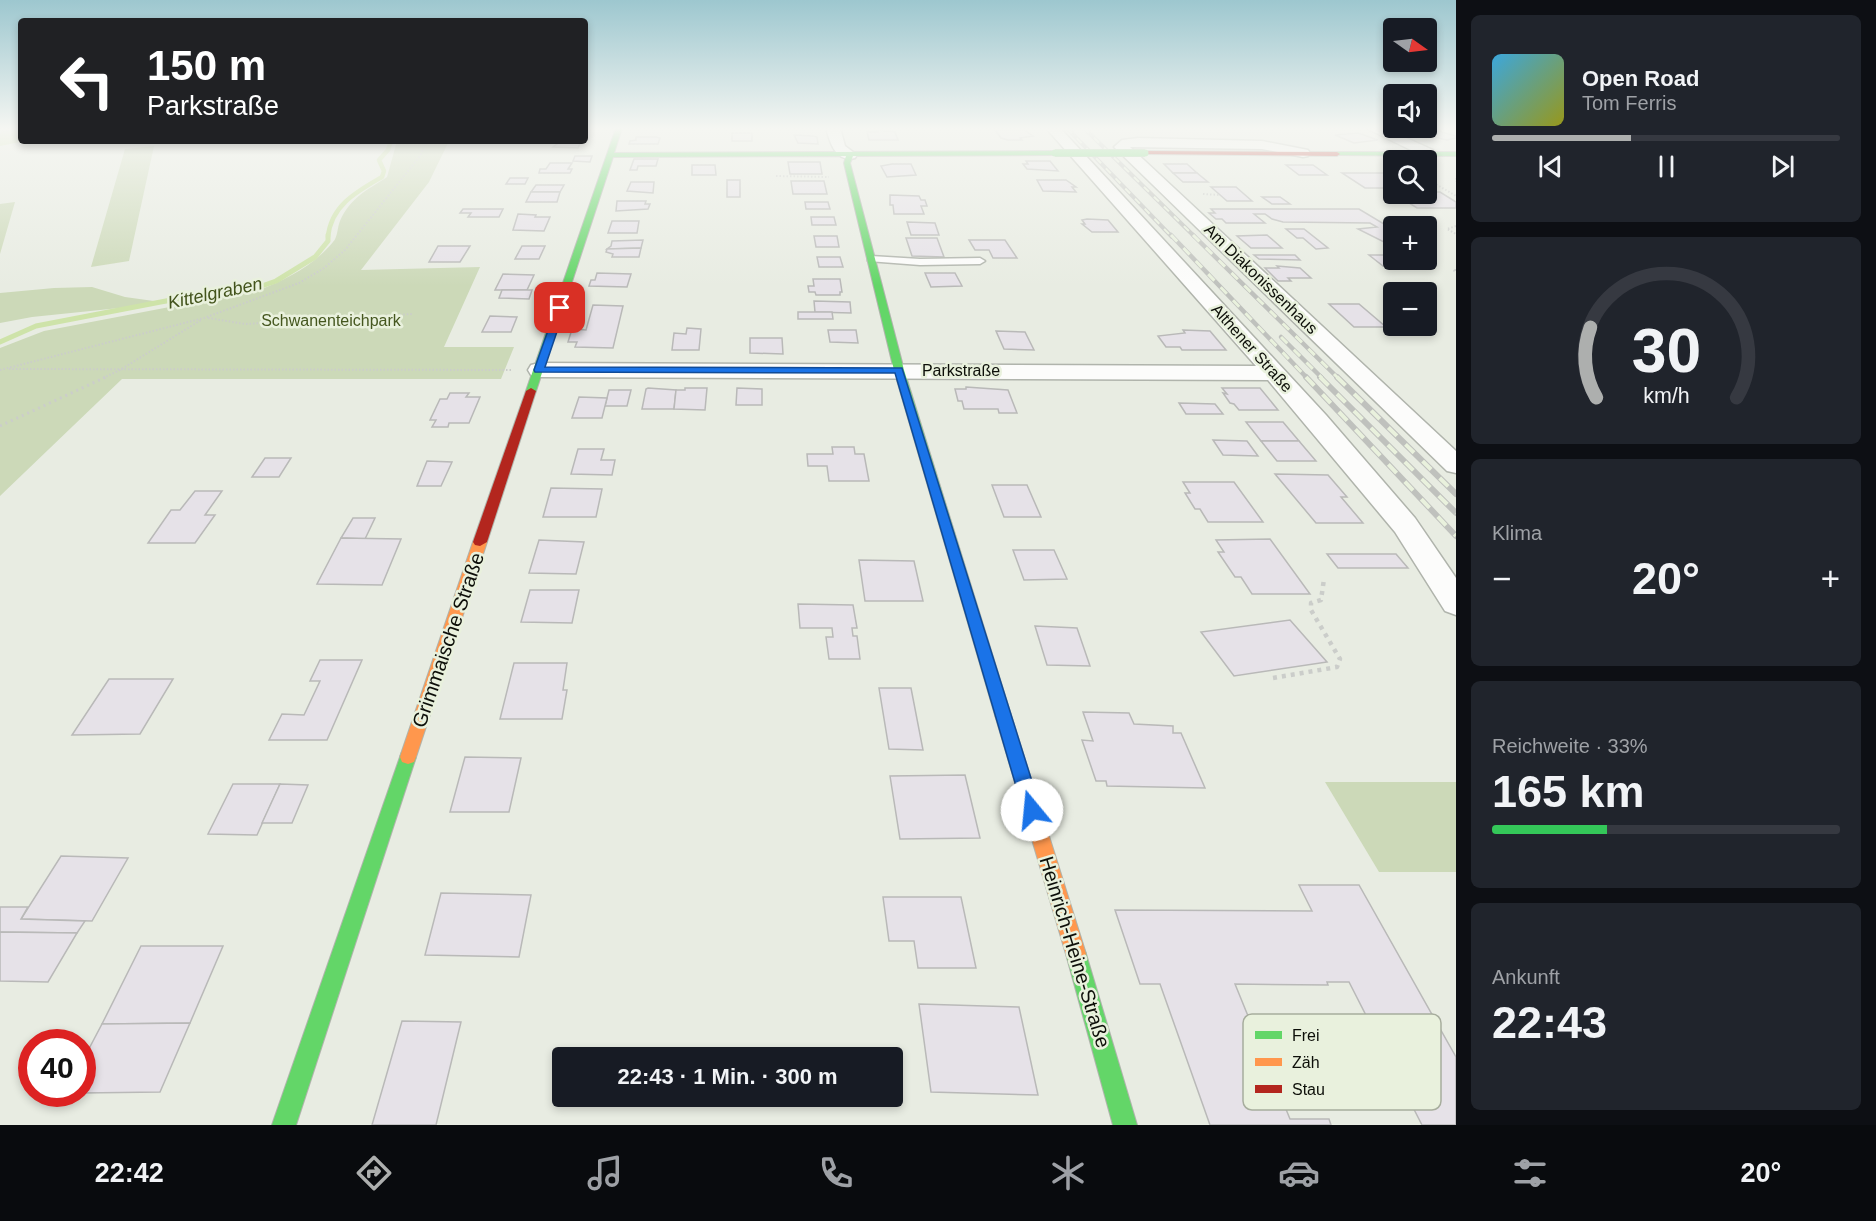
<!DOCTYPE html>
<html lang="de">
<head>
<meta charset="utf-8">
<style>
  body { margin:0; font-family:Helvetica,sans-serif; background:#20242c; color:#f1f3f6; height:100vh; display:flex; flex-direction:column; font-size:22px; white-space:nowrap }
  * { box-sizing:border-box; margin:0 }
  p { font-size:20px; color:#9ea1a6 }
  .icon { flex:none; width:33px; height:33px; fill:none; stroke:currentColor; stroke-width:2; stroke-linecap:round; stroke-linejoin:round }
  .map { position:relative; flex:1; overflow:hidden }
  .drawer { display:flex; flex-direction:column; gap:15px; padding:15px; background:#0d0f14; width:420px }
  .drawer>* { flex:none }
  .hud { position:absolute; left:18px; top:18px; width:570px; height:126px; border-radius:6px; box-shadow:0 3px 9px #0003; background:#202124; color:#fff; overflow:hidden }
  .needle { width:39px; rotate:104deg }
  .controls { position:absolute; left:1383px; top:18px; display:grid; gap:12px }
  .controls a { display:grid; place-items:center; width:54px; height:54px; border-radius:6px; background:#171b24; box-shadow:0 3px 9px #0003; font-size:30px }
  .speed { position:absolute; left:18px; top:1029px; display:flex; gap:12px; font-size:30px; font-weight:700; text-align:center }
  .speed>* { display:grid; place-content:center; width:78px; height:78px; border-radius:50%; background:#171b24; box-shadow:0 3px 9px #0003; line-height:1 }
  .speed .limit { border:9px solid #d22; background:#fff; color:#111 }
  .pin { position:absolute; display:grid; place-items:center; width:51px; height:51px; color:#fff; margin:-26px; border-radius:12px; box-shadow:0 3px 9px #0006 }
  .me { position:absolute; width:66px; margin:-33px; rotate:343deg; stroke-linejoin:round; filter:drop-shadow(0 0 4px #0008) }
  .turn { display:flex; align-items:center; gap:21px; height:126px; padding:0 30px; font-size:27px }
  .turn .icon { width:78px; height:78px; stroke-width:2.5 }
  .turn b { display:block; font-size:42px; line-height:51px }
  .big { font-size:45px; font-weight:800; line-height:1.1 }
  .drawer .card { flex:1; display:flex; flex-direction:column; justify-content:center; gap:9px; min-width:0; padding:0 21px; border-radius:9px; background:#20242c }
  .drawer .dial { align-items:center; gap:0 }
  .dial svg { height:156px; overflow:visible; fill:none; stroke:#363941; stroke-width:7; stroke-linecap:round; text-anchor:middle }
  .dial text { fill:#f1f3f6; stroke:none }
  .song { display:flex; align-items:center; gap:18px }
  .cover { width:72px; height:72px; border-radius:9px; background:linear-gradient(135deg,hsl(200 70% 55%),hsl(60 70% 35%)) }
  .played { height:6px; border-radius:3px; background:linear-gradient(90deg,#adafae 40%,#363941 40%) }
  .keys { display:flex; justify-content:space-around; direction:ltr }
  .heat { display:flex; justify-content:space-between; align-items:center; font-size:33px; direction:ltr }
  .charge { height:9px; border-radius:4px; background:linear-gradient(90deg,#34c759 33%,#363941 0) }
  .trip { position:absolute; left:552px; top:1047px; width:351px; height:60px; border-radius:6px; background:#171b24; box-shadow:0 3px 9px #0003; font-weight:800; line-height:60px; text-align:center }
  .menu { display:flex; height:96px; justify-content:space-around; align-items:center; background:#090b0e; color:#9ea1a6 }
  .menu .icon { width:42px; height:42px }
  .menu .on { color:#adafae }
  .menu b { font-size:27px; color:#f1f3f6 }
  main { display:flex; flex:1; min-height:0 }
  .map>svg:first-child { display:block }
</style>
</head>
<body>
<main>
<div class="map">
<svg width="1456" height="1125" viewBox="0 0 1456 1125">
  <rect width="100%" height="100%" fill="#e8ece2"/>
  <g fill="#ccd9b8">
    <path d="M397,141H449L429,182L361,270L480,267L444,347H514L501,379H122L0,496V348L44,331L259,290C286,280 314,265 333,242C338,237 337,228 340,221C350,198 367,190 387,177Z"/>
    <path d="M154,146L129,261L91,267L125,149Z"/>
    <path d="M15,202L0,254V204Z"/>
    <path d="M92,287L125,297L168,303L32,317L0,323V293L54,288Z"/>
    <path d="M1325,782H1456V872H1379Z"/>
  </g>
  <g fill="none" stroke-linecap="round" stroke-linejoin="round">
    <path stroke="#cee3a9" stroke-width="4.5" d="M328,237C331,205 358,191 382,177L384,171L379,160L388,150L391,141"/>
    <path stroke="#cee3a9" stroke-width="5" d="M0,342L36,326L171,300L256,288L276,281L315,257L328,241V235"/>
    <path fill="#cee3a9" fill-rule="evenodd" d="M21,128V141H25L0,146V132Z"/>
  </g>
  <g fill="#e6e2e8" stroke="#b9b9b8" stroke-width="1.5">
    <path d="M878,130L895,132L898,140H869L867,132H878Z"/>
    <path d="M995,130H1024L1033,136L1020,138L1022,140H1008L1001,138Z"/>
    <path d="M1438,131L1456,136V138L1447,140L1425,135Z"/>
    <rect x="732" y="133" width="20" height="8"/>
    <path d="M1358,133L1378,140L1354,143L1335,135Z"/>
    <path d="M794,135L813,136L817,137L818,144L798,143Z"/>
    <path d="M636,137H656L660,138L658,144H629L630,141L636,140Z"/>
    <path d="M561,141H581L578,148L553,147Z"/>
    <path d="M575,156H592L590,162L573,161Z"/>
    <path d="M634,159H658L656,166H638L637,170H630Z"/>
    <path d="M1026,161H1050L1058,171L1027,169L1023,164H1028Z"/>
    <path d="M788,162H820L822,174H790Z"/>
    <path d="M550,163H572L568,169H572L570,173H539L540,169H546Z"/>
    <path d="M892,164H911L916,175L887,177L881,166Z"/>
    <path d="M1164,164H1187L1197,173H1173Z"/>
    <path d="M692,165H715L716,175H692Z"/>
    <path d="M1286,165H1313L1327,175H1299Z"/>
    <path d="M1173,173H1197L1208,182H1183Z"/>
    <path d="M1342,173H1387L1394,177V192L1386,188H1365Z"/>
    <path d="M510,178H528L525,184H506Z"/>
    <rect x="727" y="180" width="13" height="17"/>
    <path d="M1037,180H1066L1076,187H1072L1076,192L1043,191Z"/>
    <path d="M791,181H824L827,194H793Z"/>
    <path d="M631,182H654L653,193L627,191Z"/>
    <path d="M536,185H564L560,192H531Z"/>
    <path d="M1211,187H1236L1252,201H1227Z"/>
    <path d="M531,192H560L557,202H526Z"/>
    <path d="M1426,192H1440L1456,202V208H1417L1395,194Z"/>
    <path d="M890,195L919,196L921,200H925L927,206H921L924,214H894L893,205H890Z"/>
    <path d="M1262,197H1280L1290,204H1272Z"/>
    <path d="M617,201H646L645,204H650L648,209L616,211Z"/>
    <path d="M805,202H828L830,209H806Z"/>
    <path d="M463,209H503L499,217H468L471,213H460Z"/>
    <path d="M1211,209H1359L1394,230V247L1358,229L1377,227L1370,223L1283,222L1272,219L1265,214H1254L1265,223H1226L1222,219H1216L1209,213H1215Z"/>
    <path d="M518,214L536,215L535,217H550L544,231L513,230Z"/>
    <path d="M811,217H834L836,225H812Z"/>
    <path d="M1087,219L1108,220L1118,232H1092L1082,224H1085L1082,220Z"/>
    <path d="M612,221H639L637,233H608Z"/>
    <path d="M907,222L935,223L939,235H911Z"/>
    <path d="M1286,229H1304L1328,248L1316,249L1303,238H1297Z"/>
    <path d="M1267,235L1282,248H1251L1237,236Z"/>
    <path d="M814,236H837L839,247H816Z"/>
    <path d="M906,238H937L944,257L912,256Z"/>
    <path d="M643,240L641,248L607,249L611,246L612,241Z"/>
    <path d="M969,240H1005L1017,258H993L989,250H975Z"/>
    <path d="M438,246H470L460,262H429Z"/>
    <path d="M522,246H545L539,259H515Z"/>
    <path d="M641,248L639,257H612L613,254L606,252L607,249Z"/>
    <path d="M1254,255H1295L1300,260L1259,259Z"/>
    <path d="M1369,255H1394V260H1423L1433,267L1383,266Z"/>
    <path d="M817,257H840L843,267H819Z"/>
    <path d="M1277,266L1300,268L1311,278H1288L1291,281H1278L1265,268H1279Z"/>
    <path d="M597,273L631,274L627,287L589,286L591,280H595Z"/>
    <path d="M925,273H955L962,286L931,287Z"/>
    <path d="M503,274L534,275L527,290H495Z"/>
    <path d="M813,279H840L842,292H840V295H816L815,292H809L808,286H814Z"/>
    <path d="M502,290H532L529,299L499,298Z"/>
    <path d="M814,301L850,302L851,313L815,312Z"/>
    <path d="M1329,304H1359L1386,327H1354Z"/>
    <path d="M593,305L623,306L613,348L575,347L577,342H568L572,329L586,330Z"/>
    <path d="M798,312H832L833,319H798Z"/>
    <path d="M490,316L517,317L511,332H482Z"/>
    <path d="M687,328L701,329L699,350H672L674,333L686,334Z"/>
    <path d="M828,330H856L858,343L830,342Z"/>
    <path d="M1183,330L1210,331L1226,350H1182L1180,347H1166L1158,336L1185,333Z"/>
    <path d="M996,331L1025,332L1034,350L1004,349Z"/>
    <path d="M750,338H782L783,354L750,353Z"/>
    <path d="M966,387L1008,390L1017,413H999L998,409H964L962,401H958L955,389H966Z"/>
    <path d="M648,388L676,390L674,409H642L646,389Z"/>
    <path d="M685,388H707L705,410L674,409L676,390H685Z"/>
    <path d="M737,388L762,389V405H736Z"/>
    <path d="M1222,388H1260L1278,410H1239L1234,404L1230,403L1223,393L1227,394Z"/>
    <path d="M609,390H631L627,406H605Z"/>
    <path d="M450,393H469L466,397H480L469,423H449L448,427H432L436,420H430L440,399H447Z"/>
    <path d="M579,397L607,398L602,418H572Z"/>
    <path d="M1179,403L1215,404L1223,414H1186Z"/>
    <path d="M1246,422H1283L1299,441H1261Z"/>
    <path d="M1213,440L1247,441L1258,456L1223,455Z"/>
    <path d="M1261,441H1299L1316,461H1277Z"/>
    <path d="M832,447H854L855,454H864L869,481H829L827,466H808L807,454H833Z"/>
    <path d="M578,449H604L601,460H615L612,475L571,474Z"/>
    <path d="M265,458H291L279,477H252Z"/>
    <path d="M427,461L452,462L441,486H417Z"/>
    <path d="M1275,474L1328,475L1347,497H1341L1363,523H1316Z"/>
    <path d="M1183,482H1234L1263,522H1208L1200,509H1195L1185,493H1190Z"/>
    <path d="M992,485H1027L1041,517H1004Z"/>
    <path d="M551,488L602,489L596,517H543Z"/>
    <path d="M195,491H222L205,515H215L195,543H148L171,510H180Z"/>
    <path d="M353,518H375L365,539L341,538Z"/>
    <path d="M341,538L401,539L382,585L317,584Z"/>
    <path d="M1270,539L1310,594H1252L1241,577H1235L1218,552H1224L1216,540Z"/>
    <path d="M539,540L584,542L576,574L529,573Z"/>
    <path d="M1013,550H1054L1067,579L1024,580Z"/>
    <path d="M1327,554H1396L1408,568H1338Z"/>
    <path d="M859,560L914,561L923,601H865Z"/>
    <path d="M530,590H579L572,623L521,622Z"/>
    <path d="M798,604L853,605L857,628H852L853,636H857L860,659H829L826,637H833L832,628H800Z"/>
    <path d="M1290,620L1327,662L1234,676L1201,632Z"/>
    <path d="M1035,626L1077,628L1090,666L1047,665Z"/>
    <path d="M320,660H362L327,740H269L282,714L304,715L320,681H310Z"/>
    <path d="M514,663H567L563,690H567L562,719H500Z"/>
    <path d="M109,679H173L140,734L72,735Z"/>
    <path d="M879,688H911L923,750L889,749Z"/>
    <path d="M1083,712L1129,713L1134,724L1173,726V733H1181L1205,788L1107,786L1106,781H1096L1082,740L1093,741Z"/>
    <path d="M465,757L521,758L509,812H450Z"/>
    <path d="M965,775L980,838L900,839L890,776Z"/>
    <path d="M233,784H280L257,835L208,834Z"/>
    <path d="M280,784L308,785L292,823H262Z"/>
    <path d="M61,856L128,858L92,921L21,919Z"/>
    <path d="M1299,885H1359L1456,1057V1125H1422L1349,982H1327L1328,985L1235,984L1290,1119H1329L1331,1125H1210L1160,984H1140L1115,910L1312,911Z"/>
    <path d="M441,893L531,895L519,957L425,955Z"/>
    <path d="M883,897H961L976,968H918L914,941H889Z"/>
    <path d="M0,907H28L21,919L85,921L77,933L0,932Z"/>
    <path d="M0,932L77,933L48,982L0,981Z"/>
    <path d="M141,946H223L190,1023L102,1024Z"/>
    <path d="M919,1004L1019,1007L1038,1095L931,1092Z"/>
    <path d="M402,1021L461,1022L436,1125H372Z"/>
    <path d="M190,1023L160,1092L82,1093V1062L102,1024Z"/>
  </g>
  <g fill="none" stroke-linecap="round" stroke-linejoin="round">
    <defs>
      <path id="lane" d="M871,256L920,259L980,258L985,261L980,264L920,265L868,261V257Z"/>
      <g id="street">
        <path d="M826,128H840L845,146L857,155L855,158C836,163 830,143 826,128Z"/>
        <path d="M1046,128H1060L1326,415L1415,518L1456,578V615L1445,611L1395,532L1268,380L539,377L531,375L528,370L531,365L539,363L1256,366Z"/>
        <path d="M1366,128H1384L1433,150L1435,153L1433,156H1423Z"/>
        <path d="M1138,138L1262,141L1308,150L1310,153L1308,156L1303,157L1262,149L1130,147L1456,451V473L1447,471L1114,147L1122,140Z"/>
      </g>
      <g id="fast">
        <path d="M616,128H622L614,153L1055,151L1058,153L1055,155L853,156L850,163L904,370L1011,715L1009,720L1003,722L997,720L995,715L894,370L844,163L846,156L613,157L536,391L531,394L526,391Z"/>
        <path d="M1337,152H1456V156L1335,155Z"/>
        <path d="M408,750L414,752L416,757L296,1125H272L400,757L402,752Z"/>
        <path d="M1076,944L1083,947L1086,954L1137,1125H1113L1066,954L1069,947Z"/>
      </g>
      <g id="slow">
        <path d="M480,538L487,542L416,757L414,762L408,764L402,762L400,757L473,542Z"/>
        <path d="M1003,708L1009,710L1011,715L1086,954L1083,961L1076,964L1069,961L1066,954L995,715L997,710Z"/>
      </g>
      <g id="jam">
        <path d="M1145,151L1337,152L1340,154L1337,156L1143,154Z"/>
        <path d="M531,388L536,391L487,542L480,546L475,545L473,542L526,391Z"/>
      </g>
    </defs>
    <use href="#lane" stroke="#b0b4ac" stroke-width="3"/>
    <use href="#street" stroke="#b0b4ac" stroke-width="3"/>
    <use href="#fast" stroke="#b0b4ac" stroke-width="2"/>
    <use href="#slow" stroke="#b0b4ac" stroke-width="2"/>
    <use href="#jam" stroke="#b0b4ac" stroke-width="2"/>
    <g stroke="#cbcdca" stroke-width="2" stroke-dasharray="1.5 2" stroke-linecap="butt">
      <path d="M17,129L18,140"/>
      <path d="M0,133L21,129"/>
      <path d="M776,176L829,177"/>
      <path d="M1456,178V182"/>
      <path d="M1426,183H1434L1456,196"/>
      <path d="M1203,194L1220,195"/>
      <path d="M1456,226L1447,229L1456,234"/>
      <path d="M1456,270H1453L1456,272"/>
      <path d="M208,318L245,324L413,314"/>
      <path d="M9,369L512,370"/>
      <path d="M0,370L204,318L299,283L324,268L345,250L420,156L427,141"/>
      <path d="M103,378L120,370L201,320"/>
    </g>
    <path stroke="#cbcdca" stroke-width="3" stroke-dasharray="2 4" stroke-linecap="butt" d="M0,426L106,377"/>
    <path stroke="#cbcdca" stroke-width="4.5" stroke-dasharray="4 5" stroke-linecap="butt" d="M1273,678L1337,667L1340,659L1311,610V603L1321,600L1324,579"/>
    <use href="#lane" fill="#fcfcfb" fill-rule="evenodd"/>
    <use href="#street" fill="#fcfcfb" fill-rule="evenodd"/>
    <use href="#fast" fill="#63d668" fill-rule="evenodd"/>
    <use href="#slow" fill="#ff974d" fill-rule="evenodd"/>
    <use href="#jam" fill="#b3261e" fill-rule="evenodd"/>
    <defs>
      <g id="rail-far2">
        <path d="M1067,128L1172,237"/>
        <path d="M1084,128L1195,237"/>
      </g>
      <g id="rail-far1">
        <path d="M1171,235L1307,378"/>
        <path d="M1193,235L1338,378"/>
        <path d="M1281,337L1322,378"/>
      </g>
      <g id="rail">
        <path d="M1306,377L1456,536"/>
        <path d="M1320,377L1456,513"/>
        <path d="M1337,377L1456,494"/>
      </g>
    </defs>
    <use href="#rail-far2" stroke="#bfc1bd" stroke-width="4"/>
    <use href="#rail-far1" stroke="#bfc1bd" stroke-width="4.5"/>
    <use href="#rail" stroke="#bfc1bd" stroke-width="6"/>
    <use href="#rail-far2" stroke="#e9f1dd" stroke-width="2" stroke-dasharray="7" stroke-linecap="butt"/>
    <use href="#rail-far1" stroke="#e9f1dd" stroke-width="3" stroke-dasharray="9" stroke-linecap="butt"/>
    <use href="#rail" stroke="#e9f1dd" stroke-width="4" stroke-dasharray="12" stroke-linecap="butt"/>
    <defs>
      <path id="fast-bridge" d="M1055,153H1145"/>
    </defs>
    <use href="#fast-bridge" stroke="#b0b4ac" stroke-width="8" stroke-linecap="butt"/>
    <use href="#fast-bridge" stroke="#63d668" stroke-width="7"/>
  </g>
  <linearGradient id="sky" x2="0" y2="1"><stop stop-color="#9dc7cf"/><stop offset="0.45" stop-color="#f5f6f2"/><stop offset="1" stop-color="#f5f6f2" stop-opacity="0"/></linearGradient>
  <rect width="1456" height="286" fill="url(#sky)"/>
  <path fill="#1a73e8" stroke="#114b97" stroke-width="1.5" d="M560,305L565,308L545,367L902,368L1041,810L1039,816L1032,818L1026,816L1023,810L895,373L535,372L534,370L556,308Z"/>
  <g text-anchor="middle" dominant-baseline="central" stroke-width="5" stroke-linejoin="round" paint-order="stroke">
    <g font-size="16" fill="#0d0f09" stroke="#e9f1dd">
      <text transform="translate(1261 279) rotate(44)">Am Diakonissenhaus</text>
      <text transform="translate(1252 348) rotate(48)">Althener Straße</text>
      <text x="961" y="370">Parkstraße</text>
    </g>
    <g font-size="16" fill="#45571f" stroke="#e9f1dd">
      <text x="331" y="320">Schwanenteichpark</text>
    </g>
    <g font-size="18" font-style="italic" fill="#42531b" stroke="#e9f1dd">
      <text transform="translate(215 293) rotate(-12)">Kittelgraben</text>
    </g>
    <g font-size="20" fill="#0d0f09" stroke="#e9f1dd">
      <text transform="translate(448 640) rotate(-71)">Grimmaische Straße</text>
      <text transform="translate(1075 952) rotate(73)">Heinrich-Heine-Straße</text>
    </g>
  </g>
  <rect x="1243" y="1014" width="198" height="96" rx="9" fill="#e9f1dd" stroke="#a7ad9d" stroke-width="1.5"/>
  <rect x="1255" y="1031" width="27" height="8" fill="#63d668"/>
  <rect x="1255" y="1058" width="27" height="8" fill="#ff974d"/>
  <rect x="1255" y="1085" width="27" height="8" fill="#b3261e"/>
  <g font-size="16" fill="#0d0f09">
    <text x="1292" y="1041">Frei</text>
    <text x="1292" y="1068">Zäh</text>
    <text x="1292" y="1095">Stau</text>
  </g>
</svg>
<div class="controls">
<a><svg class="needle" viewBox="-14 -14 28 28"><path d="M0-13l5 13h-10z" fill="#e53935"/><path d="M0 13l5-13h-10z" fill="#9ea1a6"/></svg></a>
<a><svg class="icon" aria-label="sound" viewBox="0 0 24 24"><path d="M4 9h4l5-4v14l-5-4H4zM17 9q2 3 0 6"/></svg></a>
<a><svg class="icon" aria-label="search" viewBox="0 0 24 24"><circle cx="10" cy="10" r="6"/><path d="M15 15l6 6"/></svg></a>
<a>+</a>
<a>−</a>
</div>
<div class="speed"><div class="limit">40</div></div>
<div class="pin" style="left:560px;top:308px;background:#d93025"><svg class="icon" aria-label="arrive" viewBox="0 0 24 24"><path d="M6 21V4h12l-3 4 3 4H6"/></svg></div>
<svg class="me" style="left:1032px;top:810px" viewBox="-20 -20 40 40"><circle r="19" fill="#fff"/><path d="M0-13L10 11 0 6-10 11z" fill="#1a73e8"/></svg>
<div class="trip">22:43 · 1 Min. · 300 m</div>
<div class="hud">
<div class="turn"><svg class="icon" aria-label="left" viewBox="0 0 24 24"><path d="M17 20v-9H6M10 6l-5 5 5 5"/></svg><div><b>150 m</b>Parkstraße</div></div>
</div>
</div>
<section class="drawer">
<div class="card">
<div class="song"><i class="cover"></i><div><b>Open Road</b><p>Tom Ferris</p></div></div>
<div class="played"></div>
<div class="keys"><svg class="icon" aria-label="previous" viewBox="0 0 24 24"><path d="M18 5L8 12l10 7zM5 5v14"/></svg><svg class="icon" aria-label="pause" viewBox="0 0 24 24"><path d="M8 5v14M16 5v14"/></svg><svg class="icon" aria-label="next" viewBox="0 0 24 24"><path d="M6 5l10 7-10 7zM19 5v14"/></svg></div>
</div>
<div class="card dial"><svg viewBox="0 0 100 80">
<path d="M14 69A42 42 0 1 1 86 69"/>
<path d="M14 69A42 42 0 0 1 11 33" stroke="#adafae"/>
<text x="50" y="56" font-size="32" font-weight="700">30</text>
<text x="50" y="72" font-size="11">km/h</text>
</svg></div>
<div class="card"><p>Klima</p>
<div class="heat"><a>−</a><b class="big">20°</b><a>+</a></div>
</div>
<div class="card"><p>Reichweite · 33%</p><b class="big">165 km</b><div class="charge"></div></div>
<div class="card"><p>Ankunft</p><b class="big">22:43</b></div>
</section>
</main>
<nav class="menu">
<b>22:42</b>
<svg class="icon on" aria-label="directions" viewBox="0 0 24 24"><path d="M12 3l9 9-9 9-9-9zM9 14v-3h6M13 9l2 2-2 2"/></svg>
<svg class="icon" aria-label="music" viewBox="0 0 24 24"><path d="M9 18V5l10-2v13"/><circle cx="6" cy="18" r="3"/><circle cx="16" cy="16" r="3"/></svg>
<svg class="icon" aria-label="phone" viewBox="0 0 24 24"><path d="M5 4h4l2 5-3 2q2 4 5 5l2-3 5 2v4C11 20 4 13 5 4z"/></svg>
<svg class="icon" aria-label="climate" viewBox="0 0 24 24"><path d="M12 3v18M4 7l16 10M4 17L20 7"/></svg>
<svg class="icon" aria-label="car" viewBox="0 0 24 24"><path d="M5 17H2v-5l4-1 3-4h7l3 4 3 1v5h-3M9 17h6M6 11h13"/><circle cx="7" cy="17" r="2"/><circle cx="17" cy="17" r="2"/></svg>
<svg class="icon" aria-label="filters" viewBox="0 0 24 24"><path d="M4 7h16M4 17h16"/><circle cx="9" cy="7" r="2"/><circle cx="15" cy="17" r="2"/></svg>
<b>20°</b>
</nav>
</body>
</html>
